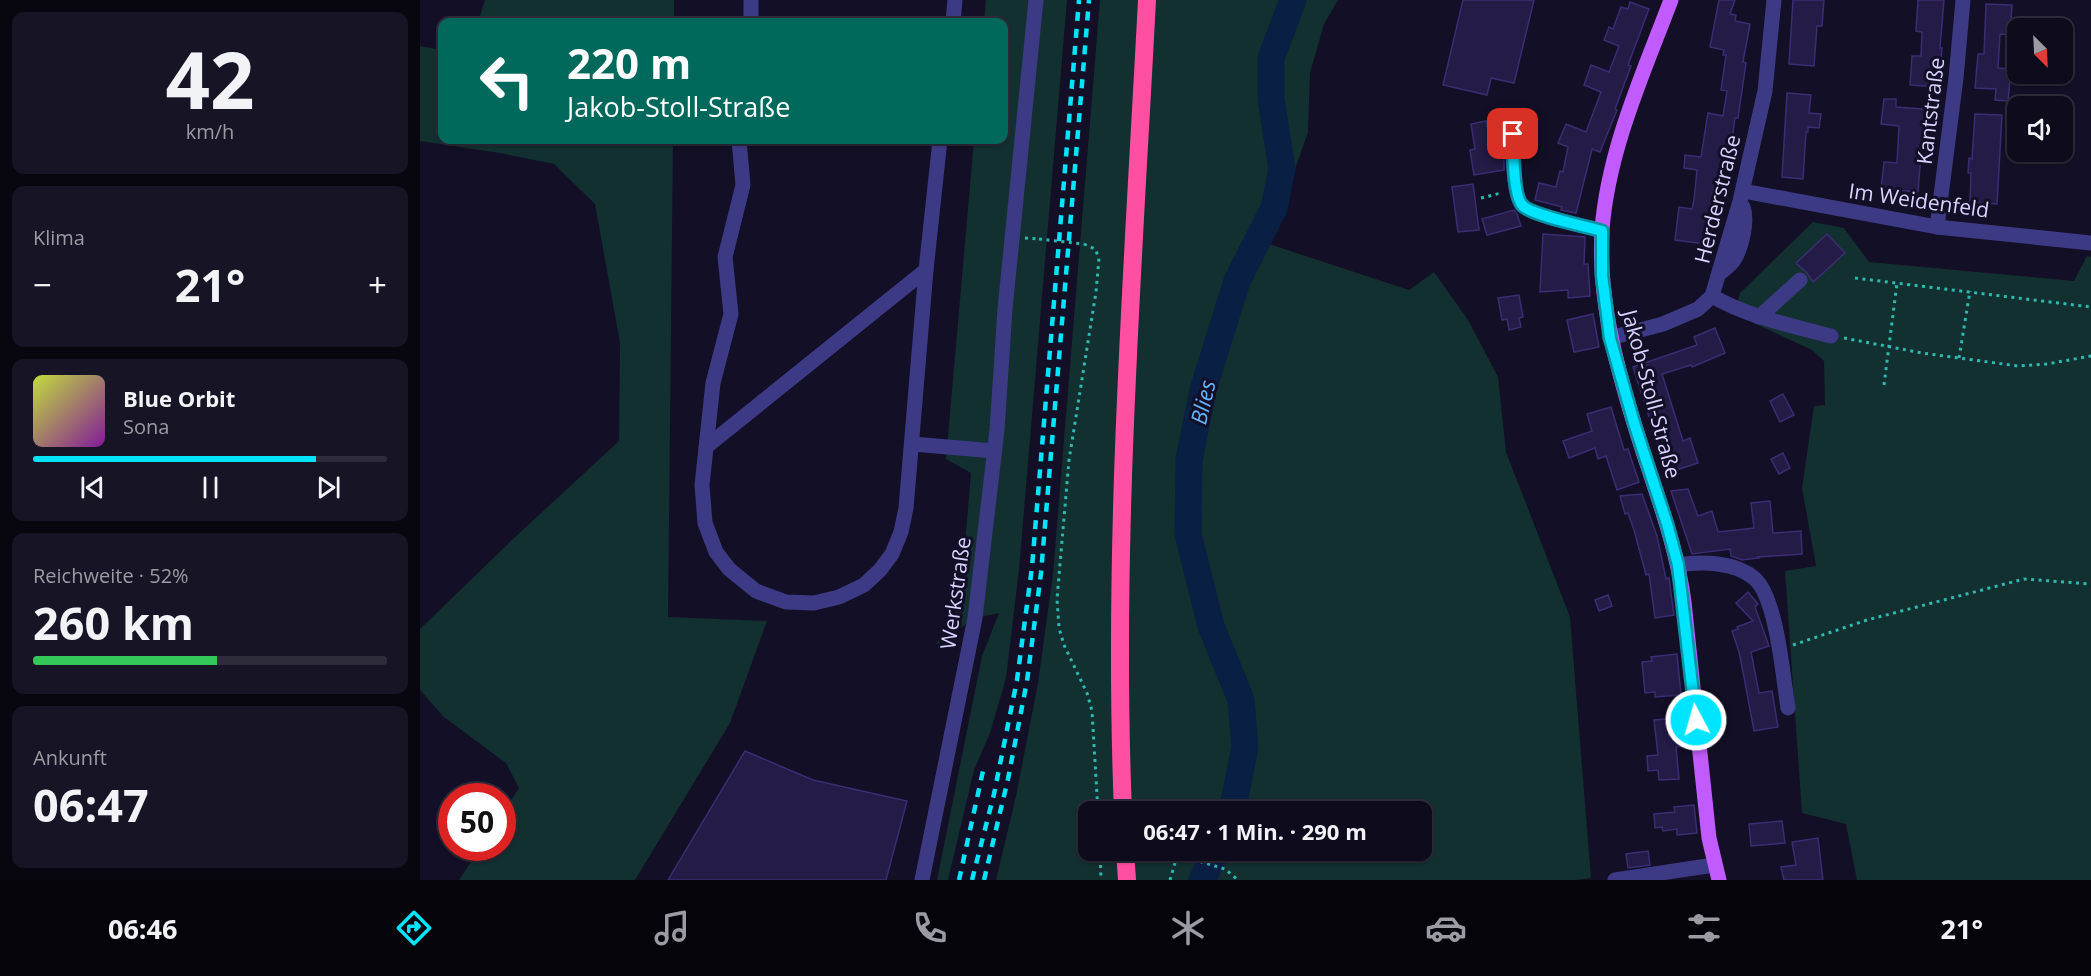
<!DOCTYPE html>
<html lang="de">
<head>
<meta charset="utf-8">
<style>
  body { margin:0; font-family:"Open Sans",sans-serif; background:#171425; color:#f1f3f6; height:100vh; display:flex; flex-direction:column; font-size:22px; white-space:nowrap }
  * { box-sizing:border-box; margin:0 }
  p { font-size:20px; color:#9b9ba3 }
  .icon { flex:none; width:33px; height:33px; fill:none; stroke:currentColor; stroke-width:2; stroke-linecap:round; stroke-linejoin:round }
  .map { position:relative; flex:1; overflow:hidden }
  .panel { display:flex; flex-direction:column; gap:12px; padding:12px; background:#08060f; width:420px }
  .panel>* { flex:none }
  .top-card { position:absolute; left:18px; top:18px; width:570px; height:126px; border-radius:12px; box-shadow:0 2px 4px #0004,0 0 0 2px #2e2b3b; background:#00695c; color:#fff; overflow:hidden }
  .needle { width:39px; rotate:156deg }
  .buttons { position:absolute; left:1587px; top:18px; display:grid; gap:12px }
  .buttons a { display:grid; place-items:center; width:66px; height:66px; border-radius:12px; background:#0e0b1c; box-shadow:0 2px 4px #0004,0 0 0 2px #2e2b3b; font-size:30px }
  .speed { position:absolute; left:18px; top:783px; display:flex; gap:12px; font-size:30px; font-weight:700; text-align:center }
  .speed>* { display:grid; place-content:center; width:78px; height:78px; border-radius:50%; background:#0e0b1c; box-shadow:0 2px 4px #0004,0 0 0 2px #2e2b3b; line-height:1 }
  .speed .limit { border:9px solid #d22; background:#fff; color:#111 }
  .pin { position:absolute; display:grid; place-items:center; width:51px; height:51px; color:#fff; margin:-26px; border-radius:12px; box-shadow:0 3px 9px #0006 }
  .me { position:absolute; width:66px; margin:-33px; rotate:354deg; stroke-linejoin:round; filter:drop-shadow(0 0 4px #0008) }
  .turn { display:flex; align-items:center; gap:21px; height:126px; padding:0 30px; font-size:27px }
  .turn .icon { width:78px; height:78px; stroke-width:2.5 }
  .turn b { display:block; font-size:42px; line-height:51px }
  .big { font-size:45px; font-weight:700; line-height:1.1 }
  .panel .tile { flex:1; display:flex; flex-direction:column; justify-content:center; gap:9px; min-width:0; padding:0 21px; border-radius:12px; background:#171425 }
  .panel .dial { align-items:center; gap:0 }
  .dial b { font-size:78px; line-height:1 }
  .song { display:flex; align-items:center; gap:18px }
  .cover { width:72px; height:72px; border-radius:9px; background:linear-gradient(135deg,hsl(70 70% 55%),hsl(290 70% 35%)) }
  .played { height:6px; border-radius:3px; background:linear-gradient(90deg,#00e5ff 80%,#2e2b3b 80%) }
  .keys { display:flex; justify-content:space-around; direction:ltr }
  .heat { display:flex; justify-content:space-between; align-items:center; font-size:33px; direction:ltr }
  .charge { height:9px; border-radius:4px; background:linear-gradient(90deg,#34c759 52%,#2e2b3b 0) }
  .trip { position:absolute; left:658px; top:801px; width:354px; height:60px; border-radius:12px; background:#0e0b1c; box-shadow:0 2px 4px #0004,0 0 0 2px #2e2b3b; font-weight:700; line-height:60px; text-align:center }
  .dock { display:flex; height:96px; justify-content:space-around; align-items:center; background:#06040b; color:#9b9ba3 }
  .dock .icon { width:42px; height:42px }
  .dock .active { color:#00e5ff }
  .dock b { font-size:27px; color:#f1f3f6 }
  main { display:flex; flex:1; min-height:0 }
  .map>svg:first-child { display:block }
</style>
</head>
<body>
<main>
<section class="panel">
<div class="tile dial"><b>42</b><p>km/h</p></div>
<div class="tile"><p>Klima</p>
<div class="heat"><a>−</a><b class="big">21°</b><a>+</a></div>
</div>
<div class="tile">
<div class="song"><i class="cover"></i><div><b>Blue Orbit</b><p>Sona</p></div></div>
<div class="played"></div>
<div class="keys"><svg class="icon" aria-label="previous" viewBox="0 0 24 24"><path d="M18 5L8 12l10 7zM5 5v14"/></svg><svg class="icon" aria-label="pause" viewBox="0 0 24 24"><path d="M8 5v14M16 5v14"/></svg><svg class="icon" aria-label="next" viewBox="0 0 24 24"><path d="M6 5l10 7-10 7zM19 5v14"/></svg></div>
</div>
<div class="tile"><p>Reichweite · 52%</p><b class="big">260 km</b><div class="charge"></div></div>
<div class="tile"><p>Ankunft</p><b class="big">06:47</b></div>
</section>
<div class="map">
<svg width="1671" height="880" viewBox="0 0 1671 880">
  <rect width="100%" height="100%" fill="#130f26"/>
  <g fill="#12302f" fill-rule="evenodd">
    <path d="M65,0H254V22H58Z"/>
    <path d="M566,0H647L599,570L586,678L570,733L554,770L528,880H517L562,656L579,613L555,618L516,645L540,603L551,473L526,459L554,140H584V22H564Z"/>
    <path d="M680,0H918L904,24L890,73L888,132L849,244L989,290L1014,272L1048,320L1078,377L1086,452L1150,617L1171,878L1156,880H576L596,796L618,683L633,574ZM669,812H1002V850H669Z"/>
    <path d="M0,46L22,50V140H253L248,617L347,621L310,723L215,880H39L60,848H82L83,813L99,788L86,763L24,717L0,690V629L93,539L199,441L200,343L175,204L134,164L80,153L0,141Z"/>
    <path d="M1393,222L1424,228L1449,262L1654,281L1667,256L1671,257V880H1437L1426,824L1382,813L1365,571L1396,566L1382,488L1394,406L1405,405L1404,361L1392,350L1314,314L1320,293Z"/>
  </g>
  <g fill="none" stroke-linecap="round" stroke-linejoin="round">
    <g stroke="#0a1f44" stroke-width="27">
      <path d="M812,812L825,747L821,700L791,626L768,534L769,460L783,390L817,281L854,208L862,169L851,99V58L873,0"/>
      <path d="M782,880L797,850"/>
    </g>
  </g>
  <g fill="#241b47" stroke="#3b2d73" stroke-width="1.5">
    <path d="M1043,0H1114L1094,83L1071,78L1067,95L1023,85Z"/>
    <path d="M1299,0H1315L1310,14L1316,15L1315,21L1330,24L1323,62L1326,63L1318,118H1315L1311,147L1307,146L1302,189L1293,188L1286,244L1255,240L1259,207L1272,209L1274,200L1277,170L1264,168L1265,155L1281,157L1288,113L1303,116L1307,91L1301,90L1306,55H1303L1304,50L1290,47Z"/>
    <path d="M1373,0H1404L1402,26H1397L1394,66L1369,64Z"/>
    <path d="M1498,0H1524L1520,48H1522L1519,87L1490,85L1492,56H1501L1502,32L1496,31Z"/>
    <path d="M1210,2L1229,9L1208,65L1211,66L1195,109L1197,110L1180,152L1172,149L1156,213L1141,210L1142,207L1115,200L1119,183L1136,187L1140,171L1143,172L1148,147L1138,143L1146,124L1166,132L1181,92L1164,85L1171,65L1189,72L1199,46L1184,40L1189,27L1193,29L1201,7L1208,9Z"/>
    <path d="M1566,4L1592,5L1590,35L1580,34L1578,68L1591,69L1588,101L1575,100L1576,89L1555,88L1558,54H1564Z"/>
    <path d="M1367,93L1391,95L1389,113L1401,114L1399,128L1388,127V132H1386L1383,179L1362,177Z"/>
    <path d="M1464,99H1476V107L1516,110L1514,143L1502,142L1498,192L1461,189L1464,162L1477,163L1479,126L1461,124Z"/>
    <path d="M1555,114L1582,115L1577,204L1550,202L1551,173H1548L1549,158L1552,159Z"/>
    <path d="M1066,121L1071,147L1084,145V170L1054,175L1050,150L1055,149L1051,124Z"/>
    <path d="M1053,184L1059,230L1038,232L1032,187Z"/>
    <path d="M1094,210L1097,214L1101,226L1067,235L1062,219Z"/>
    <path d="M1123,234L1165,237L1164,264H1168L1170,296L1148,298V290L1120,292Z"/>
    <path d="M1407,234L1425,253L1393,282L1387,273L1376,263Z"/>
    <path d="M1099,295L1103,317L1099,318L1101,327L1089,330L1087,319L1082,320L1078,298Z"/>
    <path d="M1173,314L1179,347L1154,352L1147,320Z"/>
    <path d="M1295,328L1305,353L1272,367L1271,365L1242,374L1263,441L1270,438L1278,463L1247,473L1213,367L1277,345L1274,337Z"/>
    <path d="M1363,394L1374,415L1360,422L1350,401Z"/>
    <path d="M1191,407L1204,450L1208,449L1219,482L1197,490L1186,456L1178,459L1175,448L1149,458L1143,441L1172,431L1167,414Z"/>
    <path d="M1363,453L1370,468L1359,474L1351,459Z"/>
    <path d="M1268,489L1278,516L1292,511L1298,532L1334,528L1331,503L1350,501L1353,533L1381,531L1382,554L1338,557L1339,558L1322,560L1311,556L1310,549L1272,554L1251,491Z"/>
    <path d="M1222,494L1237,536L1246,579L1249,578L1254,615L1235,618L1229,574L1226,575L1214,530L1208,513L1205,514L1200,496Z"/>
    <path d="M1328,592L1338,604L1335,607L1349,646L1331,652L1339,693L1352,691L1358,727L1334,731L1324,677L1319,652L1312,631L1318,629L1317,627L1333,621L1316,603Z"/>
    <path d="M1188,595L1192,606L1179,611L1175,600Z"/>
    <path d="M1257,654L1261,695L1235,697V692L1225,693L1222,662L1232,661L1231,657Z"/>
    <path d="M1260,718L1263,746L1256,747L1259,779L1239,780L1238,770L1228,771L1227,756L1238,755L1234,720Z"/>
    <path d="M325,751L393,780L487,801L466,880H248Z"/>
    <path d="M1274,805L1277,833L1257,835V829L1243,831L1242,827L1235,828L1234,814L1255,812L1254,807Z"/>
    <path d="M1362,821L1365,843L1331,846L1329,824Z"/>
    <path d="M1398,838L1403,880H1364L1361,867L1376,865L1372,842Z"/>
    <path d="M1228,851L1230,865L1208,868L1206,854Z"/>
  </g>
  <g fill="none" stroke-linecap="round" stroke-linejoin="round">
    <g stroke="#2fb8b0" stroke-width="3" stroke-dasharray="3 4.5" stroke-linecap="butt">
      <path d="M1061,198L1081,193"/>
      <path d="M605,238L619,239"/>
      <path d="M664,244L675,249L679,258L676,292L649,460L637,599L639,628L644,645L667,693L672,711L678,812"/>
      <path d="M1435,278L1671,307"/>
      <path d="M1424,338L1502,353L1598,366L1627,364L1671,356"/>
      <path d="M1539,358L1550,291"/>
      <path d="M1464,385L1477,283"/>
      <path d="M1373,645L1447,620L1604,579L1671,584"/>
      <path d="M680,850L681,880"/>
      <path d="M750,880L755,863L765,857L805,869L818,880"/>
    </g>
    <g stroke="#3d3a85" stroke-width="15">
      <path d="M331,0V22"/>
      <path d="M533,22L535,0"/>
      <path d="M1094,122C1093,138 1092,195 1102,205C1112,216 1165,226 1182,231"/>
      <path d="M319,140L323,185L305,257L311,314L293,383L282,485L285,523L296,552L309,569L336,591L366,602L394,603L419,597L444,585L460,570L472,554L481,532L486,508L506,270L520,140"/>
      <path d="M1323,191L1517,227L1671,243"/>
      <path d="M1517,227L1536,78L1543,0"/>
      <path d="M1300,273C1305,269 1311,265 1314,260C1322,247 1328,220 1323,207"/>
      <path d="M1292,296C1328,317 1370,325 1411,336"/>
      <path d="M1339,317L1380,280"/>
      <path d="M1190,338L1243,324L1278,309L1292,296L1320,201L1345,91L1354,0"/>
      <path d="M493,444L574,451"/>
      <path d="M286,447L506,270"/>
      <path d="M1258,565C1282,561 1315,562 1334,578C1357,597 1363,678 1368,708"/>
      <path d="M502,880L555,618L577,430L585,309L616,0"/>
      <path d="M1195,880L1294,865"/>
    </g>
    <path stroke="#c25bff" stroke-width="15" d="M1251,0C1223,74 1188,150 1182,230C1178,296 1195,361 1214,423C1232,483 1256,540 1264,602L1289,838L1299,880"/>
    <g stroke="#ff4fa3" stroke-width="18">
      <path d="M703,812C692,541 713,270 727,0"/>
      <path d="M705,850L707,880"/>
    </g>
    <g stroke="#00e5ff" stroke-width="4.5" stroke-dasharray="9 8" stroke-linecap="butt">
      <path d="M539,880L563,771"/>
      <path d="M552,880L574,794L597,680L612,567L659,0"/>
      <path d="M564,880L588,779L607,681L621,573L669,0"/>
    </g>
    <path stroke="#2fb8b0" stroke-width="3" stroke-dasharray="3 4.5" stroke-linecap="butt" d="M619,239L664,244"/>
  </g>
  <g fill="none" stroke-linecap="round" stroke-linejoin="round">
    <defs>
      <path id="route" d="M1093,134C1093,149 1093,197 1103,206C1114,216 1165,226 1182,231V275L1190,338L1214,423L1247,524L1258,565L1276,720"/>
    </defs>
    <use href="#route" stroke="#0095a6" stroke-width="15"/>
    <use href="#route" stroke="#00e5ff" stroke-width="10"/>
  </g>
  <g text-anchor="middle" dominant-baseline="central" stroke-width="6" stroke-linejoin="round" paint-order="stroke">
    <g font-size="21" fill="#d9d4ff" stroke="#130f26">
      <text transform="translate(1510 111) rotate(-83)">Kantstraße</text>
      <text transform="translate(1297 199) rotate(-76)">Herderstraße</text>
      <text transform="translate(1499 200) rotate(8)">Im Weidenfeld</text>
      <text transform="translate(1232 394) rotate(75)">Jakob-Stoll-Straße</text>
      <text transform="translate(535 593) rotate(-82)">Werkstraße</text>
    </g>
    <g font-size="22" font-style="italic" fill="#62b6ff" stroke="#130f26">
      <text transform="translate(782 402) rotate(-77)">Blies</text>
    </g>
  </g>
</svg>
<div class="buttons">
<a><svg class="needle" viewBox="-14 -14 28 28"><path d="M0-13l5 13h-10z" fill="#e53935"/><path d="M0 13l5-13h-10z" fill="#9b9ba3"/></svg></a>
<a><svg class="icon" aria-label="sound" viewBox="0 0 24 24"><path d="M4 9h4l5-4v14l-5-4H4zM17 9q2 3 0 6"/></svg></a>
</div>
<div class="speed"><div class="limit">50</div></div>
<div class="pin" style="left:1093px;top:134px;background:#d93025"><svg class="icon" aria-label="arrive" viewBox="0 0 24 24"><path d="M6 21V4h12l-3 4 3 4H6"/></svg></div>
<svg class="me" style="left:1276px;top:720px" viewBox="-20 -20 40 40"><circle r="17" fill="#00e5ff" stroke="#fff" stroke-width="3"/><path d="M0-11L8 9 0 5-8 9z" fill="#fff"/></svg>
<div class="trip">06:47 · 1 Min. · 290 m</div>
<div class="top-card">
<div class="turn"><svg class="icon" aria-label="left" viewBox="0 0 24 24"><path d="M17 20v-9H6M10 6l-5 5 5 5"/></svg><div><b>220 m</b>Jakob-Stoll-Straße</div></div>
</div>
</div>
</main>
<nav class="dock">
<b>06:46</b>
<svg class="icon active" aria-label="directions" viewBox="0 0 24 24"><path d="M12 3l9 9-9 9-9-9zM9 14v-3h6M13 9l2 2-2 2"/></svg>
<svg class="icon" aria-label="music" viewBox="0 0 24 24"><path d="M9 18V5l10-2v13"/><circle cx="6" cy="18" r="3"/><circle cx="16" cy="16" r="3"/></svg>
<svg class="icon" aria-label="phone" viewBox="0 0 24 24"><path d="M5 4h4l2 5-3 2q2 4 5 5l2-3 5 2v4C11 20 4 13 5 4z"/></svg>
<svg class="icon" aria-label="climate" viewBox="0 0 24 24"><path d="M12 3v18M4 7l16 10M4 17L20 7"/></svg>
<svg class="icon" aria-label="car" viewBox="0 0 24 24"><path d="M5 17H2v-5l4-1 3-4h7l3 4 3 1v5h-3M9 17h6M6 11h13"/><circle cx="7" cy="17" r="2"/><circle cx="17" cy="17" r="2"/></svg>
<svg class="icon" aria-label="filters" viewBox="0 0 24 24"><path d="M4 7h16M4 17h16"/><circle cx="9" cy="7" r="2"/><circle cx="15" cy="17" r="2"/></svg>
<b>21°</b>
</nav>
</body>
</html>
